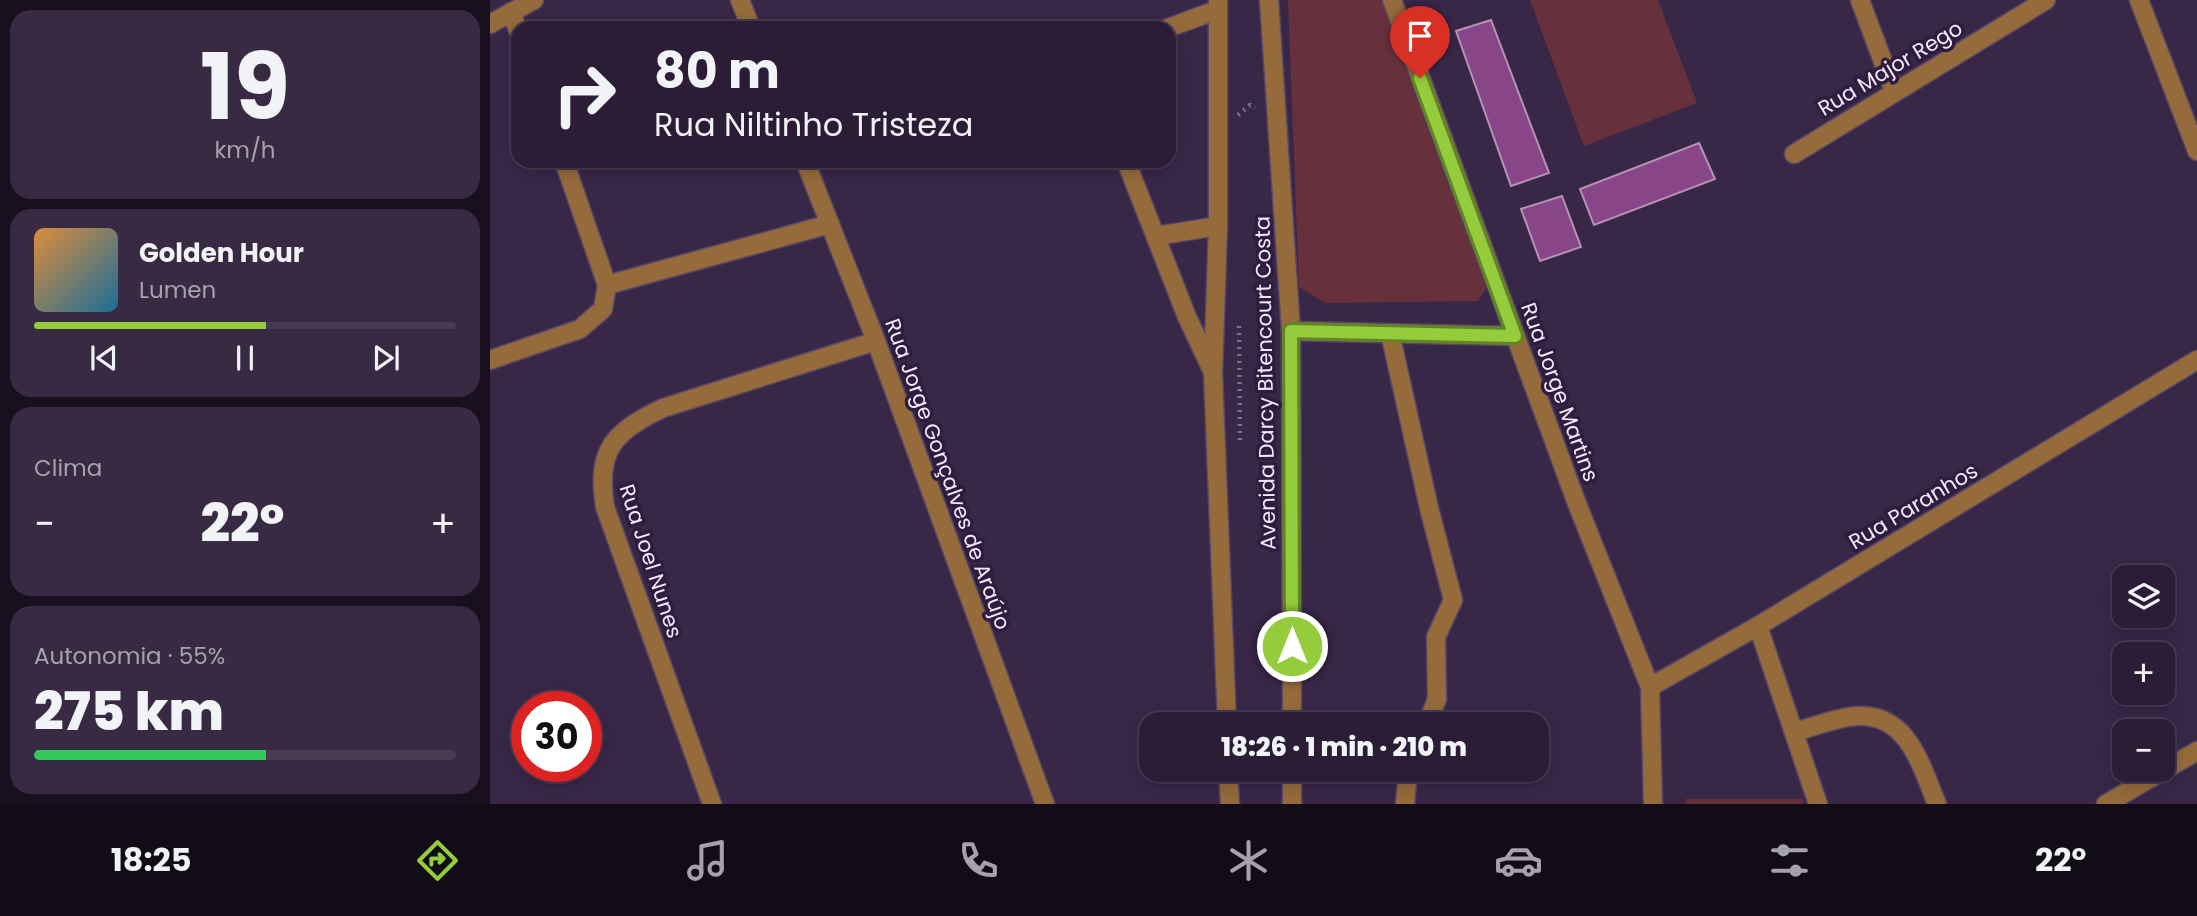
<!DOCTYPE html>
<html lang="pt">
<head>
<meta charset="utf-8">
<style>
  body { margin:0; font-family:Poppins,sans-serif; background:#372a42; color:#f1f3f6; height:100vh; display:flex; flex-direction:column; font-size:26px; white-space:nowrap }
  * { box-sizing:border-box; margin:0 }
  p { font-size:23px; color:#a6a2ad }
  .icon { flex:none; width:38px; height:38px; fill:none; stroke:currentColor; stroke-width:2; stroke-linecap:round; stroke-linejoin:round }
  .map { position:relative; flex:1; overflow:hidden }
  .details { display:flex; flex-direction:column; gap:10px; padding:10px; background:#18101e; width:490px }
  .details>* { flex:none }
  .top-card { position:absolute; left:21px; top:21px; width:665px; height:147px; border-radius:21px; box-shadow:0 4px 18px #0003,0 0 0 2px #473b51; background:#2b1d36; color:#f1f3f6; overflow:hidden }
  .tools { position:absolute; left:1622px; top:565px; display:grid; gap:14px }
  .tools a { display:grid; place-items:center; width:63px; height:63px; border-radius:14px; background:#2b1d36; box-shadow:0 4px 18px #0003,0 0 0 2px #473b51; font-size:35px }
  .speed { position:absolute; left:21px; top:691px; display:flex; gap:14px; font-size:35px; font-weight:700; text-align:center }
  .speed>* { display:grid; place-content:center; width:91px; height:91px; border-radius:50%; background:#2b1d36; box-shadow:0 4px 18px #0003,0 0 0 2px #473b51; line-height:1 }
  .speed .limit { border:10px solid #d22; background:#fff; color:#111 }
  .pin { position:absolute; display:grid; place-items:center; width:60px; height:60px; color:#fff; margin:-72px -30px; border-radius:50% 50% 50% 0; rotate:-45deg; box-shadow:0 0 7px #0007 }
  .pin .icon { rotate:45deg }
  .me { position:absolute; width:77px; margin:-38px; rotate:0deg; stroke-linejoin:round; filter:drop-shadow(0 0 5px #0008) }
  .turn { display:flex; align-items:center; gap:24px; height:147px; padding:0 28px; font-size:32px }
  .turn .icon { width:91px; height:91px; stroke-width:2.5 }
  .turn b { display:block; font-size:49px; line-height:60px }
  .big { font-size:52px; font-weight:800; line-height:1.1 }
  .details .widget { flex:1; display:flex; flex-direction:column; justify-content:center; gap:10px; min-width:0; padding:0 24px; border-radius:21px; background:#372a42 }
  .details .dial { align-items:center; gap:0 }
  .dial b { font-size:91px; line-height:1 }
  .song { display:flex; align-items:center; gap:21px }
  .cover { width:84px; height:84px; border-radius:10px; background:linear-gradient(135deg,hsl(30 70% 55%),hsl(200 70% 35%)) }
  .played { height:7px; border-radius:4px; background:linear-gradient(90deg,#95cc3b 55%,#473b51 55%) }
  .keys { display:flex; justify-content:space-around; direction:ltr }
  .heat { display:flex; justify-content:space-between; align-items:center; font-size:38px; direction:ltr }
  .charge { height:10px; border-radius:5px; background:linear-gradient(90deg,#34c759 55%,#473b51 0) }
  .trip { position:absolute; left:649px; top:712px; width:410px; height:70px; border-radius:21px; background:#2b1d36; box-shadow:0 4px 18px #0003,0 0 0 2px #473b51; font-weight:800; line-height:70px; text-align:center }
  .tab-bar { display:flex; height:112px; justify-content:space-around; align-items:center; background:#110c16; color:#a6a2ad }
  .tab-bar .icon { width:49px; height:49px }
  .tab-bar .current { color:#95cc3b }
  .tab-bar b { font-size:32px; color:#f1f3f6 }
  main { display:flex; flex:1; min-height:0 }
  .map>svg:first-child { display:block }
</style>
</head>
<body>
<main>
<section class="details">
<div class="widget dial"><b>19</b><p>km/h</p></div>
<div class="widget">
<div class="song"><i class="cover"></i><div><b>Golden Hour</b><p>Lumen</p></div></div>
<div class="played"></div>
<div class="keys"><svg class="icon" aria-label="previous" viewBox="0 0 24 24"><path d="M18 5L8 12l10 7zM5 5v14"/></svg><svg class="icon" aria-label="pause" viewBox="0 0 24 24"><path d="M8 5v14M16 5v14"/></svg><svg class="icon" aria-label="next" viewBox="0 0 24 24"><path d="M6 5l10 7-10 7zM19 5v14"/></svg></div>
</div>
<div class="widget"><p>Clima</p>
<div class="heat"><a>−</a><b class="big">22°</b><a>+</a></div>
</div>
<div class="widget"><p>Autonomia · 55%</p><b class="big">275 km</b><div class="charge"></div></div>
</section>
<div class="map">
<svg width="1707" height="804" viewBox="0 0 1707 804">
  <rect width="100%" height="100%" fill="#392748"/>
  <g fill="#66313c">
    <path d="M798,0H894L1002,280L988,301L835,303L809,287Z"/>
    <path d="M1040,0H1168L1207,103L1094,146Z"/>
    <rect x="1196" y="799" width="117" height="5"/>
  </g>
  <g fill="#884587" stroke="#b693b4" stroke-width="2">
    <path d="M1001,20L1059,173L1021,186L966,31Z"/>
    <path d="M1209,143L1225,179L1104,225L1090,189Z"/>
    <path d="M1072,196L1091,247L1050,261L1031,209Z"/>
  </g>
  <g fill="none" stroke-linecap="round" stroke-linejoin="round">
    <defs>
      <g id="minor">
        <path d="M250,0L261,28"/>
        <path d="M728,0V226L723,373L737,724"/>
        <path d="M779,0L801,331L802,724"/>
        <path d="M902,0L1086,501L1160,687L1163,804"/>
        <path d="M1370,0L1404,91"/>
        <path d="M1649,0L1707,151"/>
        <path d="M21,12L28,30"/>
        <path d="M0,24L44,0"/>
        <path d="M678,28L727,10"/>
        <path d="M1304,154L1556,0"/>
        <path d="M315,161L386,341L555,804"/>
        <path d="M636,161L697,317L721,368"/>
        <path d="M666,236L728,226"/>
        <path d="M117,285L340,224"/>
        <path d="M801,331L1025,336"/>
        <path d="M900,333L939,508L963,600L946,637L947,699L937,724"/>
        <path d="M0,360L90,329L113,309L117,285L74,161"/>
        <path d="M1268,626L1328,804"/>
        <path d="M1160,687L1268,626L1707,360"/>
        <path d="M1304,732C1324,727 1347,717 1367,716C1418,713 1431,766 1447,804"/>
        <path d="M738,770L740,804"/>
        <path d="M802,770V804"/>
        <path d="M222,804L115,507C106,450 123,432 173,408L386,341"/>
        <path d="M915,804L918,770"/>
        <path d="M1616,804L1707,751"/>
      </g>
    </defs>
    <use href="#minor" stroke="#574665" stroke-width="21"/>
    <g stroke="#80708d" stroke-width="4.5" stroke-dasharray="2 5" stroke-linecap="butt">
      <path d="M748,115L760,105L765,108"/>
      <path d="M749,326L750,440"/>
    </g>
    <use href="#minor" stroke="#956b3b" stroke-width="18"/>
  </g>
  <g fill="none" stroke-linecap="round" stroke-linejoin="round">
    <defs>
      <path id="route" d="M802,646L801,331L1025,336L930,78"/>
    </defs>
    <use href="#route" stroke="#618526" stroke-width="18"/>
    <use href="#route" stroke="#95cc3b" stroke-width="12"/>
  </g>
  <g text-anchor="middle" dominant-baseline="central" stroke-width="7" stroke-linejoin="round" paint-order="stroke">
    <g font-size="21" fill="#f4e9ff" stroke="#2f1d3e">
      <text transform="translate(1400 68) rotate(-31)">Rua Major Rego</text>
      <text transform="translate(775 383) rotate(-91)">Avenida Darcy Bitencourt Costa</text>
      <text transform="translate(1070 392) rotate(70)">Rua Jorge Martins</text>
      <text transform="translate(458 474) rotate(70)">Rua Jorge Gonçalves de Araújo</text>
      <text transform="translate(1423 506) rotate(-31)">Rua Paranhos</text>
      <text transform="translate(161 561) rotate(72)">Rua Joel Nunes</text>
    </g>
  </g>
</svg>
<div class="tools">
<a><svg class="icon" aria-label="layers" viewBox="0 0 24 24"><path d="M12 4l9 5-9 5-9-5zM3 14l9 5 9-5"/></svg></a>
<a>+</a>
<a>−</a>
</div>
<div class="speed"><div class="limit">30</div></div>
<div class="pin" style="left:930px;top:78px;background:#d93025"><svg class="icon" aria-label="arrive" viewBox="0 0 24 24"><path d="M6 21V4h12l-3 4 3 4H6"/></svg></div>
<svg class="me" style="left:802px;top:646px" viewBox="-20 -20 40 40"><circle r="17" fill="#95cc3b" stroke="#fff" stroke-width="3"/><path d="M0-11L8 9 0 5-8 9z" fill="#fff"/></svg>
<div class="trip">18:26 · 1 min · 210 m</div>
<div class="top-card">
<div class="turn"><svg class="icon" aria-label="right" viewBox="0 0 24 24"><path d="M7 20v-9h11M14 6l5 5-5 5"/></svg><div><b>80 m</b>Rua Niltinho Tristeza</div></div>
</div>
</div>
</main>
<nav class="tab-bar">
<b>18:25</b>
<svg class="icon current" aria-label="directions" viewBox="0 0 24 24"><path d="M12 3l9 9-9 9-9-9zM9 14v-3h6M13 9l2 2-2 2"/></svg>
<svg class="icon" aria-label="music" viewBox="0 0 24 24"><path d="M9 18V5l10-2v13"/><circle cx="6" cy="18" r="3"/><circle cx="16" cy="16" r="3"/></svg>
<svg class="icon" aria-label="phone" viewBox="0 0 24 24"><path d="M5 4h4l2 5-3 2q2 4 5 5l2-3 5 2v4C11 20 4 13 5 4z"/></svg>
<svg class="icon" aria-label="climate" viewBox="0 0 24 24"><path d="M12 3v18M4 7l16 10M4 17L20 7"/></svg>
<svg class="icon" aria-label="car" viewBox="0 0 24 24"><path d="M5 17H2v-5l4-1 3-4h7l3 4 3 1v5h-3M9 17h6M6 11h13"/><circle cx="7" cy="17" r="2"/><circle cx="17" cy="17" r="2"/></svg>
<svg class="icon" aria-label="filters" viewBox="0 0 24 24"><path d="M4 7h16M4 17h16"/><circle cx="9" cy="7" r="2"/><circle cx="15" cy="17" r="2"/></svg>
<b>22°</b>
</nav>
</body>
</html>
